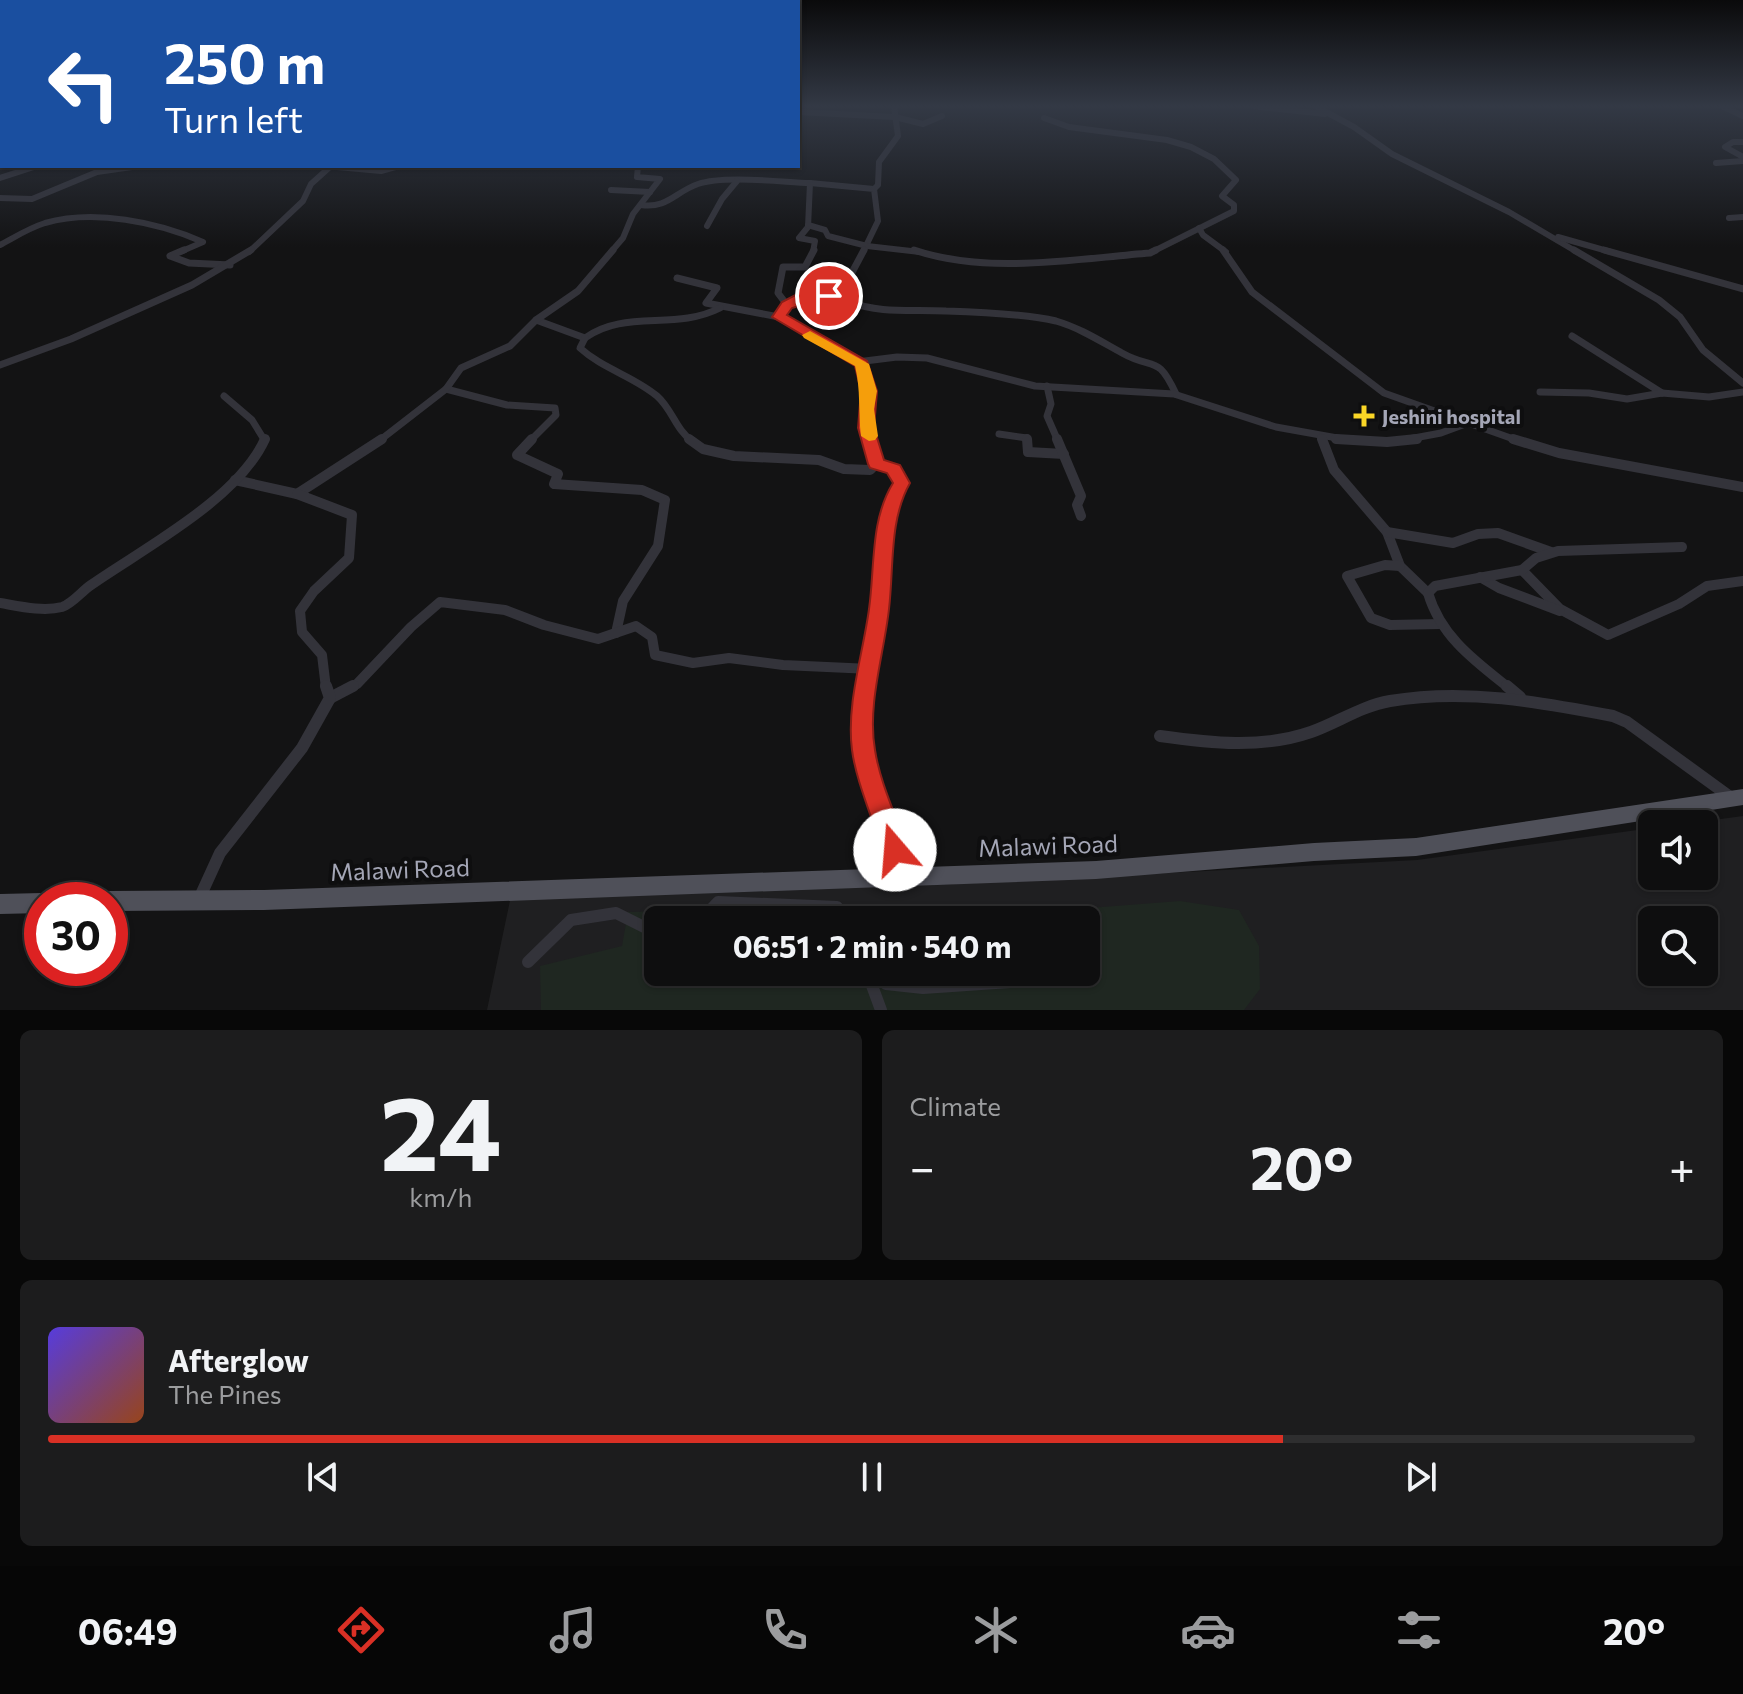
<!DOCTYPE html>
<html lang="en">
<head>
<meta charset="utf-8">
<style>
  body { margin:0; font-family:Commissioner,sans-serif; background:#1c1c1d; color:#f1f3f6; height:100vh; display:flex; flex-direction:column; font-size:30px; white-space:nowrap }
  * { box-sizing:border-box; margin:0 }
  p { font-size:26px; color:#9b9c9e }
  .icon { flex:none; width:44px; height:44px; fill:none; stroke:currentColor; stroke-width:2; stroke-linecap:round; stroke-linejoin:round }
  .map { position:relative; height:1010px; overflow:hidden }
  .sheet { display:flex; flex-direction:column; gap:20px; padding:20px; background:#080808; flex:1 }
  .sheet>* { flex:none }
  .hud { position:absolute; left:0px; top:0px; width:800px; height:168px; box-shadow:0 2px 6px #0004,0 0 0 2px #2e2e2f; background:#1a4fa0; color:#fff; overflow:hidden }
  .fabs { position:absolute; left:1638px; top:810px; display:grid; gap:16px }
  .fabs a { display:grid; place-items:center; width:80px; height:80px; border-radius:12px; background:#0e0e0f; box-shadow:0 2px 6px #0004,0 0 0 2px #2e2e2f; font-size:40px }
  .speed { position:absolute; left:24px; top:882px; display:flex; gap:16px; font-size:40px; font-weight:700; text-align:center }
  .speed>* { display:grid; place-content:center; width:104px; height:104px; border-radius:50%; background:#0e0e0f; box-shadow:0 2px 6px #0004,0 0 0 2px #2e2e2f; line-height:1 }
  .speed .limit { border:12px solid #d22; background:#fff; color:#111 }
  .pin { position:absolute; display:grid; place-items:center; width:68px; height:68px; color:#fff; margin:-34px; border:4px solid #fff; border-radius:50%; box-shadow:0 2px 8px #0007 }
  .me { position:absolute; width:88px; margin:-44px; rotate:342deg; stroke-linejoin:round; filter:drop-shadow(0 0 6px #0008) }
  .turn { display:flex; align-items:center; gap:28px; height:168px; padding:0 32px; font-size:36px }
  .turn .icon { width:104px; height:104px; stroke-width:2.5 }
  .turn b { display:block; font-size:56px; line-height:68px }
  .big { font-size:60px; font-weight:700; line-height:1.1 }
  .sheet .card { flex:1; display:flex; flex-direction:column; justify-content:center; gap:12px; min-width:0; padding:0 28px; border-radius:12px; background:#1c1c1d }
  .sheet .dial { align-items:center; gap:0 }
  .dial b { font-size:104px; line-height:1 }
  .song { display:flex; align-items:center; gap:24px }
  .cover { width:96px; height:96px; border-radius:12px; background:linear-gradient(135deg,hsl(250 70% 55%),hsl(20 70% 35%)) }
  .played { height:8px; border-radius:4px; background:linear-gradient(90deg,#d93025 75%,#2e2e2f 75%) }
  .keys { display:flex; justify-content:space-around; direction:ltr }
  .heat { display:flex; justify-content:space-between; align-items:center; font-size:44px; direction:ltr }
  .sheet .tiles { flex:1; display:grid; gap:20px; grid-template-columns:1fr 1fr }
  .card:last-child { grid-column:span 2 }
  .trip { position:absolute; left:644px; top:906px; width:456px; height:80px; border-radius:12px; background:#0e0e0f; box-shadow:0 2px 6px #0004,0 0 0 2px #2e2e2f; font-weight:700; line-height:80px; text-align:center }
  .menu { display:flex; height:128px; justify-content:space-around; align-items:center; background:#060606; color:#9b9c9e }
  .menu .icon { width:56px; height:56px }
  .menu .active { color:#d93025 }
  .menu b { font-size:36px; color:#f1f3f6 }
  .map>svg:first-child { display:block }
</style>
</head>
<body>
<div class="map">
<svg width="1743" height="1010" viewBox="0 0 1743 1010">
  <rect width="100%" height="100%" fill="#131314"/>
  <path fill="#1f1f21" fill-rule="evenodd" d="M1743,816V1010H487L511,896L939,885L1417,860L1652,828V876H1704V824H1684ZM658,920H1086V972H658ZM1652,920H1704V972H1652Z"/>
  <path fill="#1f2721" d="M1180,901L1239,910L1259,946L1260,989L1244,1010H541L540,966L622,946L628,912L743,909L887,920H658V972H1086V920H999L1089,908Z"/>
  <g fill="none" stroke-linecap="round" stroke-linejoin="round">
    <g stroke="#33333a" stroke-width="6">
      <path d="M1253,106L1325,114"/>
      <path d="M1315,106L1354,127L1392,154L1509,212L1577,252"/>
      <path d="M1722,106L1743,116"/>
      <path d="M798,112L895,117L923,124L942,116"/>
      <path d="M1044,118L1069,127L1167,140L1191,147L1214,159L1236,180L1222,196L1234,205V211L1152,252"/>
      <path d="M1743,142H1733L1725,147L1743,157"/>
      <path d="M1716,163L1743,161"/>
      <path d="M326,166L381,171L399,166"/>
      <path d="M0,178L37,166"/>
      <path d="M810,183L874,189L878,221L863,252"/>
      <path d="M874,189L878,185L879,162L898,136L894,106"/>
      <path d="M611,190L650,192"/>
      <path d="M0,198L32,199L97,172L139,166"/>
      <path d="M641,205C667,209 675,192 698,184C724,175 781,182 810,183L808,227L799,238L815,241L813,252"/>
      <path d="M1729,218L1743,217"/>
      <path d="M808,225L825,230L828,236L867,246L920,252"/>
      <path d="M707,226L722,199L737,181"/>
      <path d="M1199,228L1203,235L1226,252"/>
      <path d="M1558,237L1611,252"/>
      <path d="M0,245C15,237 29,228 45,223C94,209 158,222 203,242L180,252"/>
      <path d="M249,252L303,201L311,184L331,166"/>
      <path d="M611,252L623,238L633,214L660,179L637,177L638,166"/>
    </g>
    <g stroke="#33333a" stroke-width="7">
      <path d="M184,250L170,256L189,263L230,265"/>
      <path d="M864,250L848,280L850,302C880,314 914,309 946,311C977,312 1027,314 1056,321C1080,328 1100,341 1122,353C1154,371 1157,353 1176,394"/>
      <path d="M914,250C989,275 1073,259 1150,253L1156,250"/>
      <path d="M1223,250L1252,292L1384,393L1519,441"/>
      <path d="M1574,250L1659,300L1680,317L1703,350L1743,383"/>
      <path d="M1604,250L1743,289"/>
      <path d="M677,278L717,288L706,303L779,317L862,364L869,391L866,428L870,441"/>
      <path d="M787,305L808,294L850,302"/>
      <path d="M779,317L787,305L778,293L783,267H805L814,250"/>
      <path d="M536,320L585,338C625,309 675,331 720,308"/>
      <path d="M1572,336L1662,393"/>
      <path d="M585,338L580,348C603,369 633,376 657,396C672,409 676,430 692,441"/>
      <path d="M857,362L897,357L927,358L1035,386L1174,394L1276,427L1354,441"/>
      <path d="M0,365L71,339L192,285L251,250"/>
      <path d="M1047,386L1051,404L1047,416L1058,441"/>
      <path d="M446,389L507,405L555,408L556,415L530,441"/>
      <path d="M1540,392L1589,393L1627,399L1662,393L1709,397L1743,392"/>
      <path d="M224,396L252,420L265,441"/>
      <path d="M999,434L1027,438V441"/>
      <path d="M1321,437L1323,441"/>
      <path d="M379,441L446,389L461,368L510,346L536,320L578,291L613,250"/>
      <path d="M1398,441L1441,433L1468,423"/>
    </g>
    <g stroke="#33333a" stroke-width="10">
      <path d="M532,439L517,455L558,474L554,484L642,490L665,500L658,546L623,601L616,633"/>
      <path d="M689,439L703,449L734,456L819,460L844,469L870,470L876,464L894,469L902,483C879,520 884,567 879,609C876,635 871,662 866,688"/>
      <path d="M869,439L876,464"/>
      <path d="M1027,439L1028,452L1064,454"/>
      <path d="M1057,439L1081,496L1077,505L1081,516"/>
      <path d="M1322,439L1334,470L1387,532L1400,566L1428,593"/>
      <path d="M1336,439L1387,442L1417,439"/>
      <path d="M1513,439L1559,453L1743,487"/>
      <path d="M235,480L297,494L382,439"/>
      <path d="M297,494L352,515L349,558L314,591L300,611L302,632L322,655L326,688"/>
      <path d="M1387,532L1453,543L1478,534L1498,533L1551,552"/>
      <path d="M1400,566L1385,565L1347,576L1371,618L1390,625L1441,624"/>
      <path d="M1522,570L1560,609L1608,635L1679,604L1707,586L1743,581"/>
      <path d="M1480,577L1499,588L1560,611"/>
      <path d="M0,603C18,606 43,612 62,607C72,604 82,591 91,585C144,548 238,499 265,439"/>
      <path d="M349,688L357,684L411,627L440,602L505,610L544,625L598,639L636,626L652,637L655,655L693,663L729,658L783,665L871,669"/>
      <path d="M1509,688C1475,661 1441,637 1428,593L1435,586L1522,570L1536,558L1558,551L1682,547"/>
    </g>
    <g stroke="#33333a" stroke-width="12">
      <path d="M867,686L863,750L903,875"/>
      <path d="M1507,686L1520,697"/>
      <path d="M330,698L353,686"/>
      <path d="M1160,736C1210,743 1262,749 1311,732C1337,723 1361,706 1390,701C1465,688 1539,702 1613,716L1627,722L1733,799"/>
      <path d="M199,899L220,853L302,748L330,698L326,686"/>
      <path d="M697,920L702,919L718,902L837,907L845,920"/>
      <path d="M528,962L571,920L616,913L646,928L658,927"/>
      <path d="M867,972L881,1010"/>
      <path d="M870,972L886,984L923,988L1039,980L1050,972"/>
    </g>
    <g fill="#4f5059" fill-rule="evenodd">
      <path d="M1743,789V805L1416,856L1314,861L1096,879L264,910L110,911V900H100L103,894L110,891L264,890L1096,861L1314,843L1416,838Z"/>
      <path d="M42,893L49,896L51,900H42V913L0,914V894Z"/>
    </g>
  </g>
  <linearGradient id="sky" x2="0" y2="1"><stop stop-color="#0a0a0b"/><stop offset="0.43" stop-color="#333945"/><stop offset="1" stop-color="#333945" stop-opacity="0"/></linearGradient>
  <rect width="1743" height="247" fill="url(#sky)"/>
  <path fill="#d93025" stroke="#8d1f18" stroke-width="2" d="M805,290L829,292L836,296L829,300L809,299L802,305L792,308L787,315L867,361L877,391L874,428L884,460L900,465L910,483C889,520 894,567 889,609C884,654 867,705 875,750C880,783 897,818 908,850L904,858L895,862L886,858L882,850C873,819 856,781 852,750C846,704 863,654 869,609C875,567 870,520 893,483L887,473L870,468L868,464L858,428L861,391L855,366L772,317L782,302Z"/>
  <path fill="#f59e0b" d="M810,331L869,364L877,391L874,409L878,436L875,440L869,441L861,436C858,412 861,390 855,366L804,338L802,335Z"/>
  <path fill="#f9d526" stroke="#0e0e0f" stroke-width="3" d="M1360 404h8v8h8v8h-8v8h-8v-8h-8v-8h8z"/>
  <g text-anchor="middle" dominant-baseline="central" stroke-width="8" stroke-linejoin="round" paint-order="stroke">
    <g font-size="20" font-weight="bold" fill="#a4a6b6" stroke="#0e0e0f" text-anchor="start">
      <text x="1382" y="416">Jeshini hospital</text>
    </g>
    <g font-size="24" fill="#a4a6b6" stroke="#0e0e0f">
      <text transform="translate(1048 845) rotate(-2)">Malawi Road</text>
      <text transform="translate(400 869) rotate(-2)">Malawi Road</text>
    </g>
  </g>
</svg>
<div class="fabs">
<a><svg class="icon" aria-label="sound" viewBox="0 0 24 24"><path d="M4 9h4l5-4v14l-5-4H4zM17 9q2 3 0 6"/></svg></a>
<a><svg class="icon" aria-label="search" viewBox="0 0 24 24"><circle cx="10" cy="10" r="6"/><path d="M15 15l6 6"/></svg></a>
</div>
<div class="speed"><div class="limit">30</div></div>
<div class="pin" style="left:829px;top:296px;background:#d93025"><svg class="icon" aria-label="arrive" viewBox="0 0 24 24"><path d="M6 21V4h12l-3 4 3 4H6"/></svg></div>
<svg class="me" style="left:895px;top:850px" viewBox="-20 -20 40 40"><circle r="19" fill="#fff"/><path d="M0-13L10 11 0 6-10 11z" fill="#d93025"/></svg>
<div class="trip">06:51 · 2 min · 540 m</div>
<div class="hud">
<div class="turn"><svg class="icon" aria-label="left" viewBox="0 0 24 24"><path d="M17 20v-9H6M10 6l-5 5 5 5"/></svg><div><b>250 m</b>Turn left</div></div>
</div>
</div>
<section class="sheet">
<div class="tiles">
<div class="card dial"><b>24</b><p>km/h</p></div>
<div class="card"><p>Climate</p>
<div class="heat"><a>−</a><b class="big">20°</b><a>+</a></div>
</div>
<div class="card">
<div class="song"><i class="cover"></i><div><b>Afterglow</b><p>The Pines</p></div></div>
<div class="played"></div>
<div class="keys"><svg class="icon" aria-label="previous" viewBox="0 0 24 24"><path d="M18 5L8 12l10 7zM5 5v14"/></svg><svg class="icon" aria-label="pause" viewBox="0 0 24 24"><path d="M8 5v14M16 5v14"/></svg><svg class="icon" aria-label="next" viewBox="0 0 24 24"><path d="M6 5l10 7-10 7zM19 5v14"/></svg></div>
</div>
</div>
</section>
<nav class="menu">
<b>06:49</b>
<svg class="icon active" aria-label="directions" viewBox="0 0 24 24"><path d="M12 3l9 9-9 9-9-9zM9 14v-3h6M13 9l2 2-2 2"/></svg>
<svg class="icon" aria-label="music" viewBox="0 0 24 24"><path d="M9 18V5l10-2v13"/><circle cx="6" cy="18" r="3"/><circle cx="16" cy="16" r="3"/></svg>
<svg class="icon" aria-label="phone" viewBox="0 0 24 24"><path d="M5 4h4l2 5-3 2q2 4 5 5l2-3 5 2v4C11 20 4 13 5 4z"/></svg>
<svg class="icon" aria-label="climate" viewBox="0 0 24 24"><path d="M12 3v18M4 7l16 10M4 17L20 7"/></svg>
<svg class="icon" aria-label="car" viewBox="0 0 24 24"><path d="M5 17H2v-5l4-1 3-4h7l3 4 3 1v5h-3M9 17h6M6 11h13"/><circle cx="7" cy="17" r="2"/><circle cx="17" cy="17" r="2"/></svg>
<svg class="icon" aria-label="filters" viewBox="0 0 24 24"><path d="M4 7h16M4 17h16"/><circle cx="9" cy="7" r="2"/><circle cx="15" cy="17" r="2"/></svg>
<b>20°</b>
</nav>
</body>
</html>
